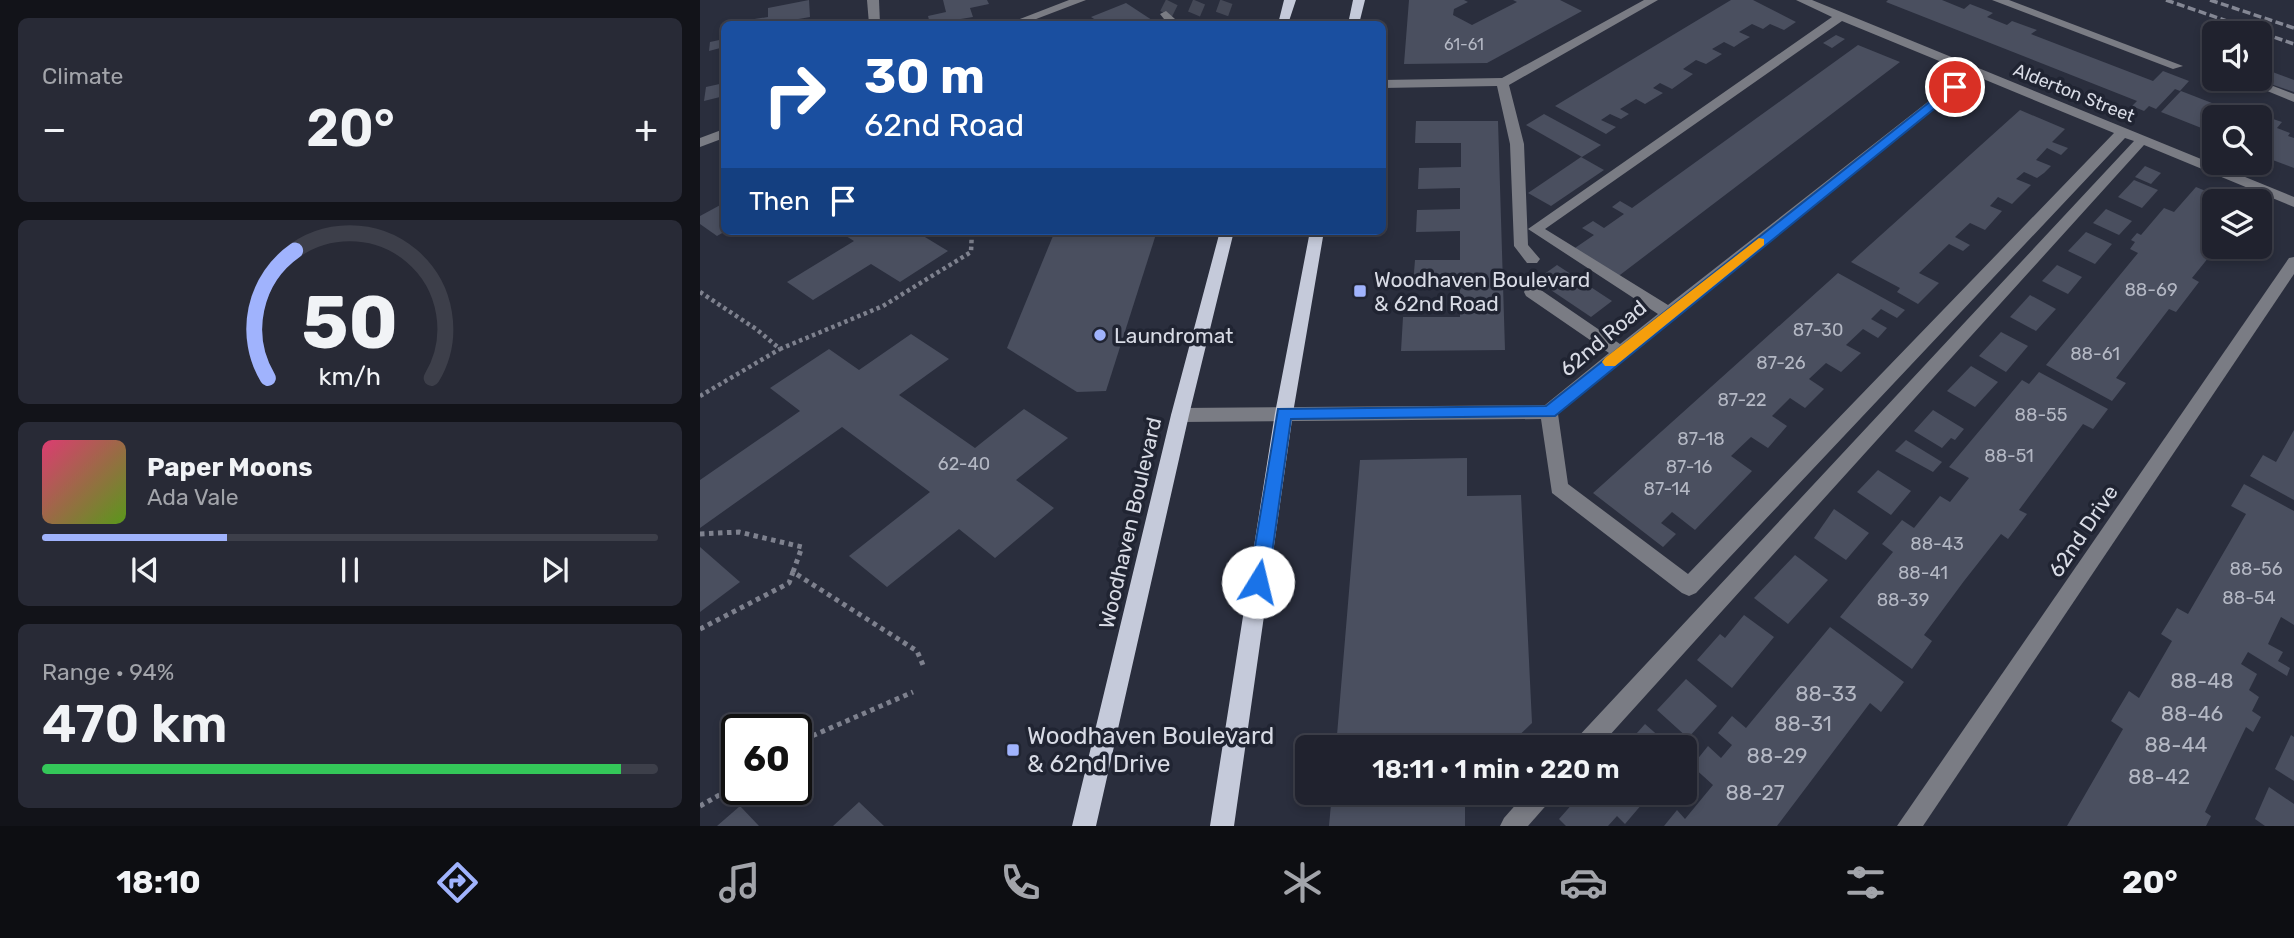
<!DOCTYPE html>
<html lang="en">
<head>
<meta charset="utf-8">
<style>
  body { margin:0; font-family:Rubik,sans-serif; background:#282a36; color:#f1f3f6; height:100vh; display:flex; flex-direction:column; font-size:26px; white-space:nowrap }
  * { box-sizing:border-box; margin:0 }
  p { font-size:23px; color:#a2a4aa }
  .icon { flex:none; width:38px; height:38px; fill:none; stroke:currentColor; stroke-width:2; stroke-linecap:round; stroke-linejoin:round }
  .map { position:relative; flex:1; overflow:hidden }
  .details { display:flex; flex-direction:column; gap:18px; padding:18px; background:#121319; width:700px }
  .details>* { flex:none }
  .top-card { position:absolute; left:21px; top:21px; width:665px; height:214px; border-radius:10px; box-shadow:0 4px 10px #0003,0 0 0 2px #3d3f4a; background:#1a4fa0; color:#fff; overflow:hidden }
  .tools { position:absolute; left:1502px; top:21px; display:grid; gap:14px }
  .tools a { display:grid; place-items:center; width:70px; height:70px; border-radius:10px; background:#20222e; box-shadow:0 4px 10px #0003,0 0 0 2px #3d3f4a; font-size:35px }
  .speed { position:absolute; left:21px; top:714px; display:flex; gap:14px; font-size:35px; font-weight:700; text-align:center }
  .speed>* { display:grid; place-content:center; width:91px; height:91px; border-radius:50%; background:#20222e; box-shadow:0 4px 10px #0003,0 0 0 2px #3d3f4a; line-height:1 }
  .speed .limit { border:4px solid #111; border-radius:10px; background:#fff; color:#111 }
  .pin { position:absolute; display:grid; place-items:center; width:60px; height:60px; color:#fff; margin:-30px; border:4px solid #fff; border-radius:50%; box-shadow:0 2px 7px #0007 }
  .me { position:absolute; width:77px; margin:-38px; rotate:9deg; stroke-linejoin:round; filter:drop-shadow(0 0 5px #0008) }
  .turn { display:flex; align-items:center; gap:24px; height:147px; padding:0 28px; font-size:32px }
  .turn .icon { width:91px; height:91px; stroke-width:2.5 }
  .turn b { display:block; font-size:49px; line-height:60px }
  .then { display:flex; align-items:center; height:66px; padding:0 28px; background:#0003; gap:14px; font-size:26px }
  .big { font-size:52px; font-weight:600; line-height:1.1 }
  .details .widget { flex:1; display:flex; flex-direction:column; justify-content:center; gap:10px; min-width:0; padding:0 24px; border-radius:10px; background:#282a36 }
  .details .dial { align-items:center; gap:0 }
  .dial svg { height:182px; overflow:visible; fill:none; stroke:#3d3f4a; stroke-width:7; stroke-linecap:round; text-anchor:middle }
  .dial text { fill:#f1f3f6; stroke:none }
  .song { display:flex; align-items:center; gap:21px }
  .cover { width:84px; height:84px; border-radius:10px; background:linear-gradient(135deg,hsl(340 70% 55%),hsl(90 70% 35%)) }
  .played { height:7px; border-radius:4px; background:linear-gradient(90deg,#a0b3fd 30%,#3d3f4a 30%) }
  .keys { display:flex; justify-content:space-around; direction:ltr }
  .heat { display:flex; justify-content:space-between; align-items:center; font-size:38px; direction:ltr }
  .charge { height:10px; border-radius:5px; background:linear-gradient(90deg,#34c759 94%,#3d3f4a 0) }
  .trip { position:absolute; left:595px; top:735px; width:402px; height:70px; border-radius:10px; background:#20222e; box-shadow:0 4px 10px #0003,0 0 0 2px #3d3f4a; font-weight:600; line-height:70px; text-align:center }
  .dock { display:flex; height:112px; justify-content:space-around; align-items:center; background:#0d0e12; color:#a2a4aa }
  .dock .icon { width:49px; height:49px }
  .dock .current { color:#a0b3fd }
  .dock b { font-size:32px; color:#f1f3f6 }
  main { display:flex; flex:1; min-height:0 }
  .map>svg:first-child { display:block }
</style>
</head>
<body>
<main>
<section class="details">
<div class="widget"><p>Climate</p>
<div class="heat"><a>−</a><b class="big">20°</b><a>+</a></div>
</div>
<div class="widget dial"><svg viewBox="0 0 100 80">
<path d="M14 69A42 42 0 1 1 86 69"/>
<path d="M14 69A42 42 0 0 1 26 13" stroke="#a0b3fd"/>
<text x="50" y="56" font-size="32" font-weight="700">50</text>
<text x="50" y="72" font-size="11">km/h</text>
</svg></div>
<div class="widget">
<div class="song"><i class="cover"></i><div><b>Paper Moons</b><p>Ada Vale</p></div></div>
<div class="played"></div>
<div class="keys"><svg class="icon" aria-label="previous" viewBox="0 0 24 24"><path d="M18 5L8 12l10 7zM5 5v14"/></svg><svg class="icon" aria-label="pause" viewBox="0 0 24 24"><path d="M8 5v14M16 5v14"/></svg><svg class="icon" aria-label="next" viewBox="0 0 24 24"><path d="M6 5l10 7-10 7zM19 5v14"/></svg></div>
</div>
<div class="widget"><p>Range · 94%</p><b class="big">470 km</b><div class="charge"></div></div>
</section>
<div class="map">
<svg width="1594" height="826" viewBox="0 0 1594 826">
  <rect width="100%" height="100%" fill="#2a2e3d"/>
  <g fill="#4a4f5f">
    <path d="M109,0L110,17L70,24H48V20L68,17V8Z"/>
    <path d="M243,0H287L289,4L270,8L273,17L230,24L228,16L246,12Z"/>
    <path d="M709,0H764L768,2L754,9L753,15L772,25L817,2L813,0H860L882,11L787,63L704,64Z"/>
    <path d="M1031,0H1053L1096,22L1084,30L1070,24L1063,29L1052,24L1039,32L1050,37L1043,41L1034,47L1024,42L1012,49L1022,54L1006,64L996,60L983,69L993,74L972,89L960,83L953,88L963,93L945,104L936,99L920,109L929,114L921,119L910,114L901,120L916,127L906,134L855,106Z"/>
    <path d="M1188,0H1242L1264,9L1270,4L1293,13L1287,17L1307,25L1312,21L1337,30L1331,34L1453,81L1463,71L1489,81L1480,91L1475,89L1456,109L1449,106L1444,111L1432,106L1437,101L1186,2Z"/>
    <path d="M426,3L458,24H402L391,17Z"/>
    <path d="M1136,35L1145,39L1132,48L1123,43Z"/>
    <path d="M24,39V47L9,51L10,42Z"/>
    <path d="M1158,45L1200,62L916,278L872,250L894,235L882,228L893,221L904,228L924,214L912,207L920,201L932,208Z"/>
    <path d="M1559,67L1594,80V92L1559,80Z"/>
    <path d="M24,83V96L4,101L6,87Z"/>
    <path d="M1481,91L1548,117H1514V133L1461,112Z"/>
    <path d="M1320,110L1365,129L1352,142L1368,148L1361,155L1347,148L1336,160L1351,166L1344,173L1337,178L1324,172L1316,179L1331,185L1312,204L1298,197L1290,206L1302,211L1285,230L1270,223L1255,237L1270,245L1263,251L1249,244L1219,273L1239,283L1218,304L1197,292L1200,288L1151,262Z"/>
    <path d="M844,114L901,145L882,157L826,125Z"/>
    <path d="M1567,117L1582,122L1577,128L1590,133L1588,136L1594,138V168L1570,159L1573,156L1559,151V121L1562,122Z"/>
    <path d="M716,121H798L805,350L701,351L703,317H760V285H713L715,260H760V231L716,232L717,210L760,209V188L718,189L719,168L761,167V143H715Z"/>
    <path d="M881,157L904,170L851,206L828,193Z"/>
    <path d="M1445,166L1461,173L1451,184L1435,177Z"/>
    <path d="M1434,180L1458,190L1442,208L1418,197Z"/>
    <path d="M1496,187L1530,201H1514V247H1517L1492,278L1499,282L1476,312L1469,309L1416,378L1426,383L1412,401L1346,365L1438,253L1430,249L1435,242L1431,240L1437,233L1441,235L1464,208L1474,212Z"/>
    <path d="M24,203V232L17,236L0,224V216Z"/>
    <path d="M1406,209L1432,221L1419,235L1393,223Z"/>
    <path d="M138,231H225L220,234L248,251L200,282L171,264L113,300L87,282L154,241Z"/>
    <path d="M355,231H457L406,391L377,392L307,348Z"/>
    <path d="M1386,232L1412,244L1395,264L1368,251Z"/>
    <path d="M857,265L912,301L891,317L836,280Z"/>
    <path d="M1357,265L1382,277L1368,294L1342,281Z"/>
    <path d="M1138,273L1205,310L1197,318L1181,309L1171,319L1187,328L1178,338L1163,329L1146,345L1161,353L1141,372L1126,363L1109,379L1124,389L1105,408L1090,398L1072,416L1087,426L1068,448L1051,437L1031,456L1052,471L995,530L972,512L961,523L976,534L963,547L893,493Z"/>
    <path d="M1330,295L1356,309L1336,331L1310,317Z"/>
    <path d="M1301,332L1328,346L1306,372L1279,356Z"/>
    <path d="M211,334L249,359L199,395L275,448L324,409L368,438L316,480L354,508L295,558L259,529L187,587L149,556L230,492L142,427L0,528V480L100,411L70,388L129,349L159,370Z"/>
    <path d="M1271,366L1298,382L1275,407L1247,391Z"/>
    <path d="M1339,372L1408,409L1393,429L1383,424L1319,510L1327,514L1308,539L1301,534L1264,581L1224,635L1232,641L1212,669L1140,617L1193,552L1182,544L1202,520L1214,528L1240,496L1250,502L1269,478L1249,467L1322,380L1329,384Z"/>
    <path d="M1233,410L1264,429L1255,440L1251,438L1242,448L1214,431Z"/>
    <path d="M1594,430V500L1550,476L1563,455L1576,462Z"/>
    <path d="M1206,440L1242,462L1233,472L1195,451Z"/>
    <path d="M767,458V496L821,495L832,723L807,747H636L660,460Z"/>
    <path d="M1178,470L1211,491L1191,515L1157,492Z"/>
    <path d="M1544,484L1594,511V625L1581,617L1568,644L1583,652L1578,661L1590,668L1587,676L1548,652L1541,664L1557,674L1549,690L1559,697L1552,711L1561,717L1553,732L1546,727L1505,812L1511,816L1506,826H1367L1423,729L1411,721L1429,691L1439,698L1472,641L1461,634L1477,608L1488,614L1546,514L1531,506Z"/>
    <path d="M1134,509L1169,533L1146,560L1114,538Z"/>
    <path d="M0,547L40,582L0,612Z"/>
    <path d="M1095,555L1128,580L1088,624L1054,598Z"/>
    <path d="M1044,615L1074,637L1032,688L997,660L1020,634L1025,638Z"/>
    <path d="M1130,627L1204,682L1181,712L1170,703L1077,826H964L977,810L985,819L1013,785L992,766L1008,746L1021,758L1032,745L1018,733L1032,716L1046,728Z"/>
    <path d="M986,679L1017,706L988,738L957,710Z"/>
    <path d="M945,724L971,747H933L928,743Z"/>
    <path d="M1591,735L1594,737V781L1575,769Z"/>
    <path d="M1569,787L1594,804V826H1565L1555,819Z"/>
    <path d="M632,793H765V826H629Z"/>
    <path d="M882,793H944L948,797L925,824L917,816L908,826H866L859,819Z"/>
    <path d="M159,802L184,826H133Z"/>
    <path d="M40,806L59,826H17Z"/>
  </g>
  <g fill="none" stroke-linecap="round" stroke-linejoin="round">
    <g stroke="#444856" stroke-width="13" stroke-dasharray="13 6" stroke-linecap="butt">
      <path d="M466,14L473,0"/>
      <path d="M494,14L500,0"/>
      <path d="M522,14L527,0"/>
    </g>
    <g stroke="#7e818e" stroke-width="4.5" stroke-dasharray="3.5 3.5" stroke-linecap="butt">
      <path d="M0,292L56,329L80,349L183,306L271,252L272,231"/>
      <path d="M0,396L80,349"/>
    </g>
    <g stroke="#7e818e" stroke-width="5" stroke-dasharray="4.5 4.5" stroke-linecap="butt">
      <path d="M0,534L39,532L102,547L93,572L217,651L223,665"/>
      <path d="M0,629L89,583L93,572"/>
      <path d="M96,743L213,692"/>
      <path d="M0,806L21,794L37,780"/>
    </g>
    <g fill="#7a7c84" fill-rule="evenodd">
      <path d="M167,0H179L180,24H169Z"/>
      <path d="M369,0H386L323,24H307Z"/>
      <path d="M944,0H958L809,85L824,144L828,245L840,259L837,263H827L814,246L810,144L797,86L682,88V80L802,78Z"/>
      <path d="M1096,0H1112L1594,197V207L1444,145L899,747H873L876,739L1434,141L1425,138L996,593L989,596L982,593L852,493L841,419L480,422L474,420L471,415L474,410L480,408L845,405L909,353L826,296L824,292L826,288H838L920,344L958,314L828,229L1132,17ZM1142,21L1266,72L968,305L845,229ZM1276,76L1414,133L988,574L868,484L858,414L975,317Z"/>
      <path d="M1292,0H1309L1483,66L1473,69Z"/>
      <path d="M466,11L475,19L542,21L548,24H468L460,14Z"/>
      <path d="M1506,63H1514V72L1506,69Z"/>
      <path d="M1538,79H1555L1594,94V102Z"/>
      <path d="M24,129V138L0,147V138Z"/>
      <path d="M1594,257V274L1223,826H1197L1589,258Z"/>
      <path d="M826,793H854L850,801L828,826H800L804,818Z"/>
    </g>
    <g fill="#c5cada" fill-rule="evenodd">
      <path d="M584,0H596L588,24H578Z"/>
      <path d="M653,0H665L659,24H648Z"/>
      <path d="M520,231H534L489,415L396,826H372L471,415Z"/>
      <path d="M610,231H624L593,413L534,826H510L575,413Z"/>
    </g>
    <g stroke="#848794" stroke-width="3.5" stroke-dasharray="8 3.5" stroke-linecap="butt">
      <path d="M1466,0L1594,44"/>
      <path d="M1510,0L1594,28"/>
    </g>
  </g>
  <path fill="#1a73e8" stroke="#114b97" stroke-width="2" d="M1251,85L1261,87L855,416L591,419L568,582L565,588L558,590L552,588L549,582L578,409L846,406Z"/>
  <path fill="#f59e0b" d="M1059,238L1064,239V245L915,366H905L902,362L905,358Z"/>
  <g fill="#a0b3fd" stroke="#202432" stroke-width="2.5">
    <rect x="653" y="284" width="14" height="14" rx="3.5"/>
    <circle cx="400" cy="335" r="7"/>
    <rect x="306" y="743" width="14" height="14" rx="3.5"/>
  </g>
  <g text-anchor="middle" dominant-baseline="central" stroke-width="7" stroke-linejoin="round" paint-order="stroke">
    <g font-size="16" fill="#b4b8c4">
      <text x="764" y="44">61-61</text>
    </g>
    <g font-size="18" fill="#d8dbe5" stroke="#202432">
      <text transform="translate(1374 93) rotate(22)">Alderton Street</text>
    </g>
    <g font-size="18" fill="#b4b8c4">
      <text x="1451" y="290">88-69</text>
      <text x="1118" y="330">87-30</text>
      <text x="1395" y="354">88-61</text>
      <text x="1081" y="363">87-26</text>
      <text x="1042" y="400">87-22</text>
      <text x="1341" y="415">88-55</text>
      <text x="1001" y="439">87-18</text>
      <text x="1309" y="456">88-51</text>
      <text x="264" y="464">62-40</text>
      <text x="989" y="467">87-16</text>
      <text x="967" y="489">87-14</text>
      <text x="1237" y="544">88-43</text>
      <text x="1556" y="569">88-56</text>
      <text x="1223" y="573">88-41</text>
      <text x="1549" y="598">88-54</text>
      <text x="1203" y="600">88-39</text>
    </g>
    <g font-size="21" fill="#d8dbe5" stroke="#202432" text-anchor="start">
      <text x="674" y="279">Woodhaven Boulevard<tspan x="674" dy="24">&amp; 62nd Road</tspan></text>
      <text x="414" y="335">Laundromat</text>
    </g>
    <g font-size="21" fill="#d8dbe5" stroke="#202432">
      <text transform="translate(903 338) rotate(-40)">62nd Road</text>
      <text transform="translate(430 523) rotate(-77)">Woodhaven Boulevard</text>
      <text transform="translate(1383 531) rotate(-56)">62nd Drive</text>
    </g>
    <g font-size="21" fill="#b4b8c4">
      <text x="1502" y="680">88-48</text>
      <text x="1126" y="693">88-33</text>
      <text x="1492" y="713">88-46</text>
      <text x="1103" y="723">88-31</text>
      <text x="1476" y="744">88-44</text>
      <text x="1077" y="755">88-29</text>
      <text x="1459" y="776">88-42</text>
      <text x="1055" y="792">88-27</text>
    </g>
    <g font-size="24" fill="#d8dbe5" stroke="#202432" text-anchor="start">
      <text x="327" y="736">Woodhaven Boulevard<tspan x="327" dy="28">&amp; 62nd Drive</tspan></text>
    </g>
  </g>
</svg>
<div class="tools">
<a><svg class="icon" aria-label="sound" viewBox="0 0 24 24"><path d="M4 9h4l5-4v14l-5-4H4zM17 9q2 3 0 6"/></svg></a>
<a><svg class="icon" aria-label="search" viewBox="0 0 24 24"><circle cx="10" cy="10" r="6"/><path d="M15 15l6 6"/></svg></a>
<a><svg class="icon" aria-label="layers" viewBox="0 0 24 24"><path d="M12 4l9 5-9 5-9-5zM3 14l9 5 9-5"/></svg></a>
</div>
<div class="speed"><div class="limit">60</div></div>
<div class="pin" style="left:1255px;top:87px;background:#d93025"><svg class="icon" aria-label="arrive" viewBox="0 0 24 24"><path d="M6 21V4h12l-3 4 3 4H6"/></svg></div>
<svg class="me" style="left:558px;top:582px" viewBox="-20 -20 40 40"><circle r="19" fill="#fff"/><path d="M0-13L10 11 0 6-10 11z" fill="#1a73e8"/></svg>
<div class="trip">18:11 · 1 min · 220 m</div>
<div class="top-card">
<div class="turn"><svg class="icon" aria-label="right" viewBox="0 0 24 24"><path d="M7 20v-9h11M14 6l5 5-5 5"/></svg><div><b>30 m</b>62nd Road</div></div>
<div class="then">Then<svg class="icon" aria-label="arrive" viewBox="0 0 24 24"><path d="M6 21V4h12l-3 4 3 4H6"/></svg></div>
</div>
</div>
</main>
<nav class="dock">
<b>18:10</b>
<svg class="icon current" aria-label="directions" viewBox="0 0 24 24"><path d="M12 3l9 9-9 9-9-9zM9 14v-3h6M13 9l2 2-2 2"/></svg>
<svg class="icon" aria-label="music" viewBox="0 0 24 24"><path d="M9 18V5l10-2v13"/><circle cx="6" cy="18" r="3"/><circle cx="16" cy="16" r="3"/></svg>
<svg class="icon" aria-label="phone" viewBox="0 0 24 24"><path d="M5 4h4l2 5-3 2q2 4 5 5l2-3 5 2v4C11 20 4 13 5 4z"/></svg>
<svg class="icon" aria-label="climate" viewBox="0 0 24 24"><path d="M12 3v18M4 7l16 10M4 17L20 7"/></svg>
<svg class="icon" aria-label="car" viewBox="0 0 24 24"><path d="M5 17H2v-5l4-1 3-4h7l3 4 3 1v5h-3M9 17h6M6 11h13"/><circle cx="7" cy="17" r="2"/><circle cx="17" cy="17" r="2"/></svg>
<svg class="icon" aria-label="filters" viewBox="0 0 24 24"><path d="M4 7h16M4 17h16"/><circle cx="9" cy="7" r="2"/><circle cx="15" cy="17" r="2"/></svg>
<b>20°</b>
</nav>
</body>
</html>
